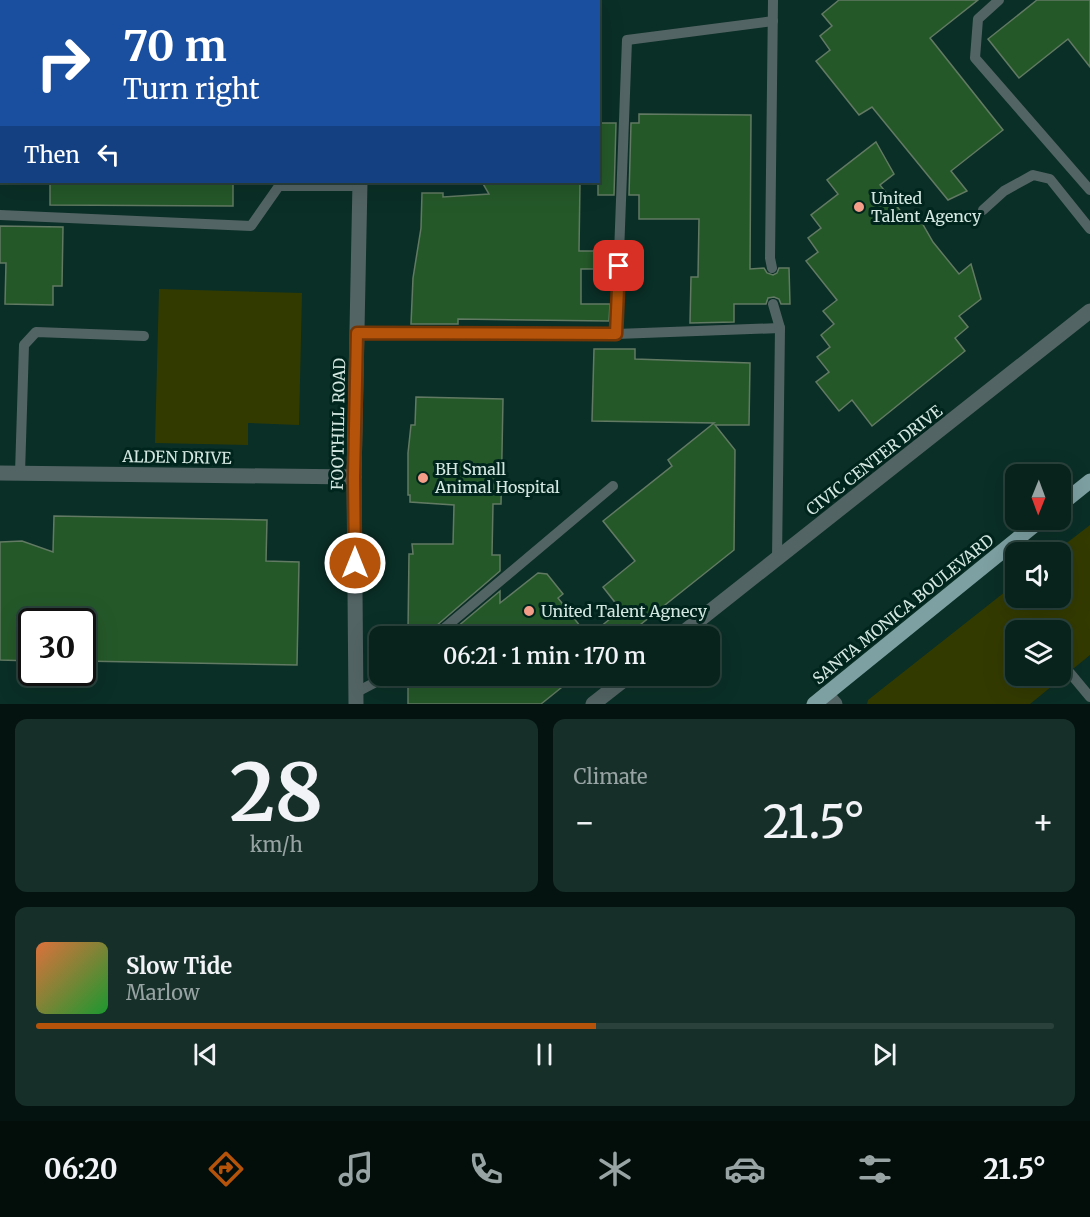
<!DOCTYPE html>
<html lang="en">
<head>
<meta charset="utf-8">
<style>
  body { margin:0; font-family:Merriweather,serif; background:#162f29; color:#f1f3f6; height:100vh; display:flex; flex-direction:column; font-size:22px; white-space:nowrap }
  * { box-sizing:border-box; margin:0 }
  p { font-size:20px; color:#98a4a3 }
  .icon { flex:none; width:33px; height:33px; fill:none; stroke:currentColor; stroke-width:2; stroke-linecap:round; stroke-linejoin:round }
  .map { position:relative; height:704px; overflow:hidden }
  .sheet { display:flex; flex-direction:column; gap:15px; padding:15px; background:#04130f; flex:1 }
  .sheet>* { flex:none }
  .guide { position:absolute; left:0px; top:0px; width:600px; height:183px; box-shadow:0 6px 24px #0002,0 0 0 2px #29403b; background:#1a4fa0; color:#fff; overflow:hidden }
  .needle { width:39px; rotate:181deg }
  .fabs { position:absolute; left:1005px; top:464px; display:grid; gap:12px }
  .fabs a { display:grid; place-items:center; width:66px; height:66px; border-radius:12px; background:#08231c; box-shadow:0 6px 24px #0002,0 0 0 2px #29403b; font-size:30px }
  .speed { position:absolute; left:18px; top:608px; display:flex; gap:12px; font-size:30px; font-weight:700; text-align:center }
  .speed>* { display:grid; place-content:center; width:78px; height:78px; border-radius:50%; background:#08231c; box-shadow:0 6px 24px #0002,0 0 0 2px #29403b; line-height:1 }
  .speed .limit { border:3px solid #111; border-radius:9px; background:#fff; color:#111 }
  .pin { position:absolute; display:grid; place-items:center; width:51px; height:51px; color:#fff; margin:-26px; border-radius:12px; box-shadow:0 3px 9px #0006 }
  .me { position:absolute; width:66px; margin:-33px; rotate:0deg; stroke-linejoin:round; filter:drop-shadow(0 0 4px #0008) }
  .turn { display:flex; align-items:center; gap:21px; height:126px; padding:0 24px; font-size:27px }
  .turn .icon { width:78px; height:78px; stroke-width:2.5 }
  .turn b { display:block; font-size:42px; line-height:51px }
  .then { display:flex; align-items:center; height:57px; padding:0 24px; background:#0003; gap:12px; font-size:22px }
  .big { font-size:45px; font-weight:600; line-height:1.1 }
  .sheet .card { flex:1; display:flex; flex-direction:column; justify-content:center; gap:9px; min-width:0; padding:0 21px; border-radius:12px; background:#162f29 }
  .sheet .dial { align-items:center; gap:0 }
  .dial b { font-size:78px; line-height:1 }
  .song { display:flex; align-items:center; gap:18px }
  .cover { width:72px; height:72px; border-radius:9px; background:linear-gradient(135deg,hsl(20 70% 55%),hsl(130 70% 35%)) }
  .played { height:6px; border-radius:3px; background:linear-gradient(90deg,#b45309 55%,#29403b 55%) }
  .keys { display:flex; justify-content:space-around; direction:ltr }
  .heat { display:flex; justify-content:space-between; align-items:center; font-size:33px; direction:ltr }
  .sheet .tiles { flex:1; display:grid; gap:15px; grid-template-columns:1fr 1fr }
  .card:last-child { grid-column:span 2 }
  .trip { position:absolute; left:369px; top:626px; width:351px; height:60px; border-radius:12px; background:#08231c; box-shadow:0 6px 24px #0002,0 0 0 2px #29403b; font-weight:600; line-height:60px; text-align:center }
  .menu { display:flex; height:96px; justify-content:space-around; align-items:center; background:#030e0b; color:#98a4a3 }
  .menu .icon { width:42px; height:42px }
  .menu .selected { color:#b45309 }
  .menu b { font-size:27px; color:#f1f3f6 }
  .map>svg:first-child { display:block }
</style>
</head>
<body>
<div class="map">
<svg width="1090" height="704" viewBox="0 0 1090 704">
  <rect width="100%" height="100%" fill="#0a2f26"/>
  <g fill="#333a00" fill-rule="evenodd">
    <path d="M159,289L302,293L299,425L248,423V445L155,443Z"/>
    <path d="M1090,525V655L1030,704H867L868,700L1015,584L1016,597H1060V552H1055ZM1016,630H1060V675H1016Z"/>
  </g>
  <g fill="#245829" stroke="#627a63" stroke-width="1.5">
    <path d="M839,0H978L930,38L1003,130L951,171L967,191L948,200L872,107L859,115L816,61L830,50L820,36L832,26L822,14Z"/>
    <path d="M1037,0H1090V67L1068,39L1019,78L988,39Z"/>
    <path d="M639,114L751,115L750,269L764,268L767,273L773,275L777,273L779,268H789L790,304H781L779,299L774,297L768,298L766,304H734V322L690,323L691,277H698L699,219H639V195H629L631,123H639Z"/>
    <path d="M598,123H616L614,195H598Z"/>
    <path d="M876,142L894,174L880,185L910,223L918,216L933,242L959,274L971,264L981,299L959,316L968,327L955,338L965,351L872,426L852,400L839,411L816,382L829,372L817,357L830,347L821,335L834,324L823,311L837,300L806,261L818,252L808,238L821,228L811,215L838,194L827,180Z"/>
    <path d="M50,182H233V206L50,205Z"/>
    <path d="M482,182H580L579,251H596L595,269H581V304H610L609,321L458,319V324H411L413,278L421,228L422,193H443V197L489,194Z"/>
    <path d="M0,226L63,227L62,286H53V305L5,304L6,263H0Z"/>
    <path d="M594,349H635V359L750,363L749,425H715L735,450L734,550L626,636H589L621,610L603,587L635,561L603,521L672,466L668,460L714,423L592,421Z"/>
    <path d="M416,397L503,399L501,504H493L492,555H500V571L429,632H408L409,554H413L412,544H453L454,505L410,502V495H408V453L411,425H415Z"/>
    <path d="M54,516L267,520L266,561L299,562L297,665L82,661V621H32V661L0,660V542L22,541L53,552Z"/>
    <path d="M538,573L547,574L563,594L558,598L588,636H458L461,634L450,633L500,591V603Z"/>
    <path d="M408,675H577L541,704H408Z"/>
  </g>
  <g fill="none" stroke-linecap="round" stroke-linejoin="round">
    <g stroke="#536465" stroke-width="10">
      <path d="M999,0L978,19L975,58L1090,190"/>
      <path d="M773,21L627,40L616,334L780,328"/>
      <path d="M983,210L1004,191L1033,175L1050,179L1090,229"/>
      <path d="M0,215L251,226L279,186H360"/>
      <path d="M772,268L770,258L773,0"/>
      <path d="M773,304L780,328L777,559"/>
      <path d="M357,333L616,334"/>
      <path d="M20,473L24,345L36,332L144,336"/>
      <path d="M435,636L613,486"/>
      <path d="M1070,673L1090,697"/>
      <path d="M355,693L389,675"/>
    </g>
    <g stroke="#536465" stroke-width="15">
      <path d="M364,2V0"/>
      <path d="M0,473L354,477"/>
      <path d="M679,636L1090,311"/>
      <path d="M826,694L835,704"/>
      <path d="M356,704L354,477L360,182"/>
      <path d="M593,704L630,675"/>
    </g>
    <g stroke="#7da0a2" stroke-width="15">
      <path d="M1060,505L1090,481"/>
      <path d="M814,704L1042,519"/>
    </g>
  </g>
  <g fill="none" stroke-linecap="round" stroke-linejoin="round">
    <defs>
      <path id="route" d="M355,563L354,477L357,333L616,334L619,266"/>
    </defs>
    <use href="#route" stroke="#753606" stroke-width="15"/>
    <use href="#route" stroke="#b45309" stroke-width="10"/>
  </g>
  <g fill="#f49e89" stroke="#00251d" stroke-width="2">
    <circle cx="859" cy="207" r="6"/>
    <circle cx="423" cy="478" r="6"/>
    <circle cx="529" cy="611" r="6"/>
  </g>
  <g text-anchor="middle" dominant-baseline="central" stroke-width="6" stroke-linejoin="round" paint-order="stroke">
    <g font-size="16" fill="#d4e8e1" stroke="#00251d" text-anchor="start">
      <text x="871" y="198">United<tspan x="871" dy="18">Talent Agency</tspan></text>
      <text x="435" y="469">BH Small<tspan x="435" dy="18">Animal Hospital</tspan></text>
      <text x="541" y="611">United Talent Agnecy</text>
    </g>
    <g font-size="16" fill="#d4e8e1" stroke="#00251d">
      <text transform="translate(338 424) rotate(-89)">FOOTHILL ROAD</text>
      <text transform="translate(177 457) rotate(1)">ALDEN DRIVE</text>
      <text transform="translate(874 460) rotate(-38)">CIVIC CENTER DRIVE</text>
      <text transform="translate(903 609) rotate(-39)">SANTA MONICA BOULEVARD</text>
    </g>
  </g>
</svg>
<div class="fabs">
<a><svg class="needle" viewBox="-14 -14 28 28"><path d="M0-13l5 13h-10z" fill="#e53935"/><path d="M0 13l5-13h-10z" fill="#98a4a3"/></svg></a>
<a><svg class="icon" aria-label="sound" viewBox="0 0 24 24"><path d="M4 9h4l5-4v14l-5-4H4zM17 9q2 3 0 6"/></svg></a>
<a><svg class="icon" aria-label="layers" viewBox="0 0 24 24"><path d="M12 4l9 5-9 5-9-5zM3 14l9 5 9-5"/></svg></a>
</div>
<div class="speed"><div class="limit">30</div></div>
<div class="pin" style="left:619px;top:266px;background:#d93025"><svg class="icon" aria-label="arrive" viewBox="0 0 24 24"><path d="M6 21V4h12l-3 4 3 4H6"/></svg></div>
<svg class="me" style="left:355px;top:563px" viewBox="-20 -20 40 40"><circle r="17" fill="#b45309" stroke="#fff" stroke-width="3"/><path d="M0-11L8 9 0 5-8 9z" fill="#fff"/></svg>
<div class="trip">06:21 · 1 min · 170 m</div>
<div class="guide">
<div class="turn"><svg class="icon" aria-label="right" viewBox="0 0 24 24"><path d="M7 20v-9h11M14 6l5 5-5 5"/></svg><div><b>70 m</b>Turn right</div></div>
<div class="then">Then<svg class="icon" aria-label="left" viewBox="0 0 24 24"><path d="M17 20v-9H6M10 6l-5 5 5 5"/></svg></div>
</div>
</div>
<section class="sheet">
<div class="tiles">
<div class="card dial"><b>28</b><p>km/h</p></div>
<div class="card"><p>Climate</p>
<div class="heat"><a>−</a><b class="big">21.5°</b><a>+</a></div>
</div>
<div class="card">
<div class="song"><i class="cover"></i><div><b>Slow Tide</b><p>Marlow</p></div></div>
<div class="played"></div>
<div class="keys"><svg class="icon" aria-label="previous" viewBox="0 0 24 24"><path d="M18 5L8 12l10 7zM5 5v14"/></svg><svg class="icon" aria-label="pause" viewBox="0 0 24 24"><path d="M8 5v14M16 5v14"/></svg><svg class="icon" aria-label="next" viewBox="0 0 24 24"><path d="M6 5l10 7-10 7zM19 5v14"/></svg></div>
</div>
</div>
</section>
<nav class="menu">
<b>06:20</b>
<svg class="icon selected" aria-label="directions" viewBox="0 0 24 24"><path d="M12 3l9 9-9 9-9-9zM9 14v-3h6M13 9l2 2-2 2"/></svg>
<svg class="icon" aria-label="music" viewBox="0 0 24 24"><path d="M9 18V5l10-2v13"/><circle cx="6" cy="18" r="3"/><circle cx="16" cy="16" r="3"/></svg>
<svg class="icon" aria-label="phone" viewBox="0 0 24 24"><path d="M5 4h4l2 5-3 2q2 4 5 5l2-3 5 2v4C11 20 4 13 5 4z"/></svg>
<svg class="icon" aria-label="climate" viewBox="0 0 24 24"><path d="M12 3v18M4 7l16 10M4 17L20 7"/></svg>
<svg class="icon" aria-label="car" viewBox="0 0 24 24"><path d="M5 17H2v-5l4-1 3-4h7l3 4 3 1v5h-3M9 17h6M6 11h13"/><circle cx="7" cy="17" r="2"/><circle cx="17" cy="17" r="2"/></svg>
<svg class="icon" aria-label="filters" viewBox="0 0 24 24"><path d="M4 7h16M4 17h16"/><circle cx="9" cy="7" r="2"/><circle cx="15" cy="17" r="2"/></svg>
<b>21.5°</b>
</nav>
</body>
</html>
